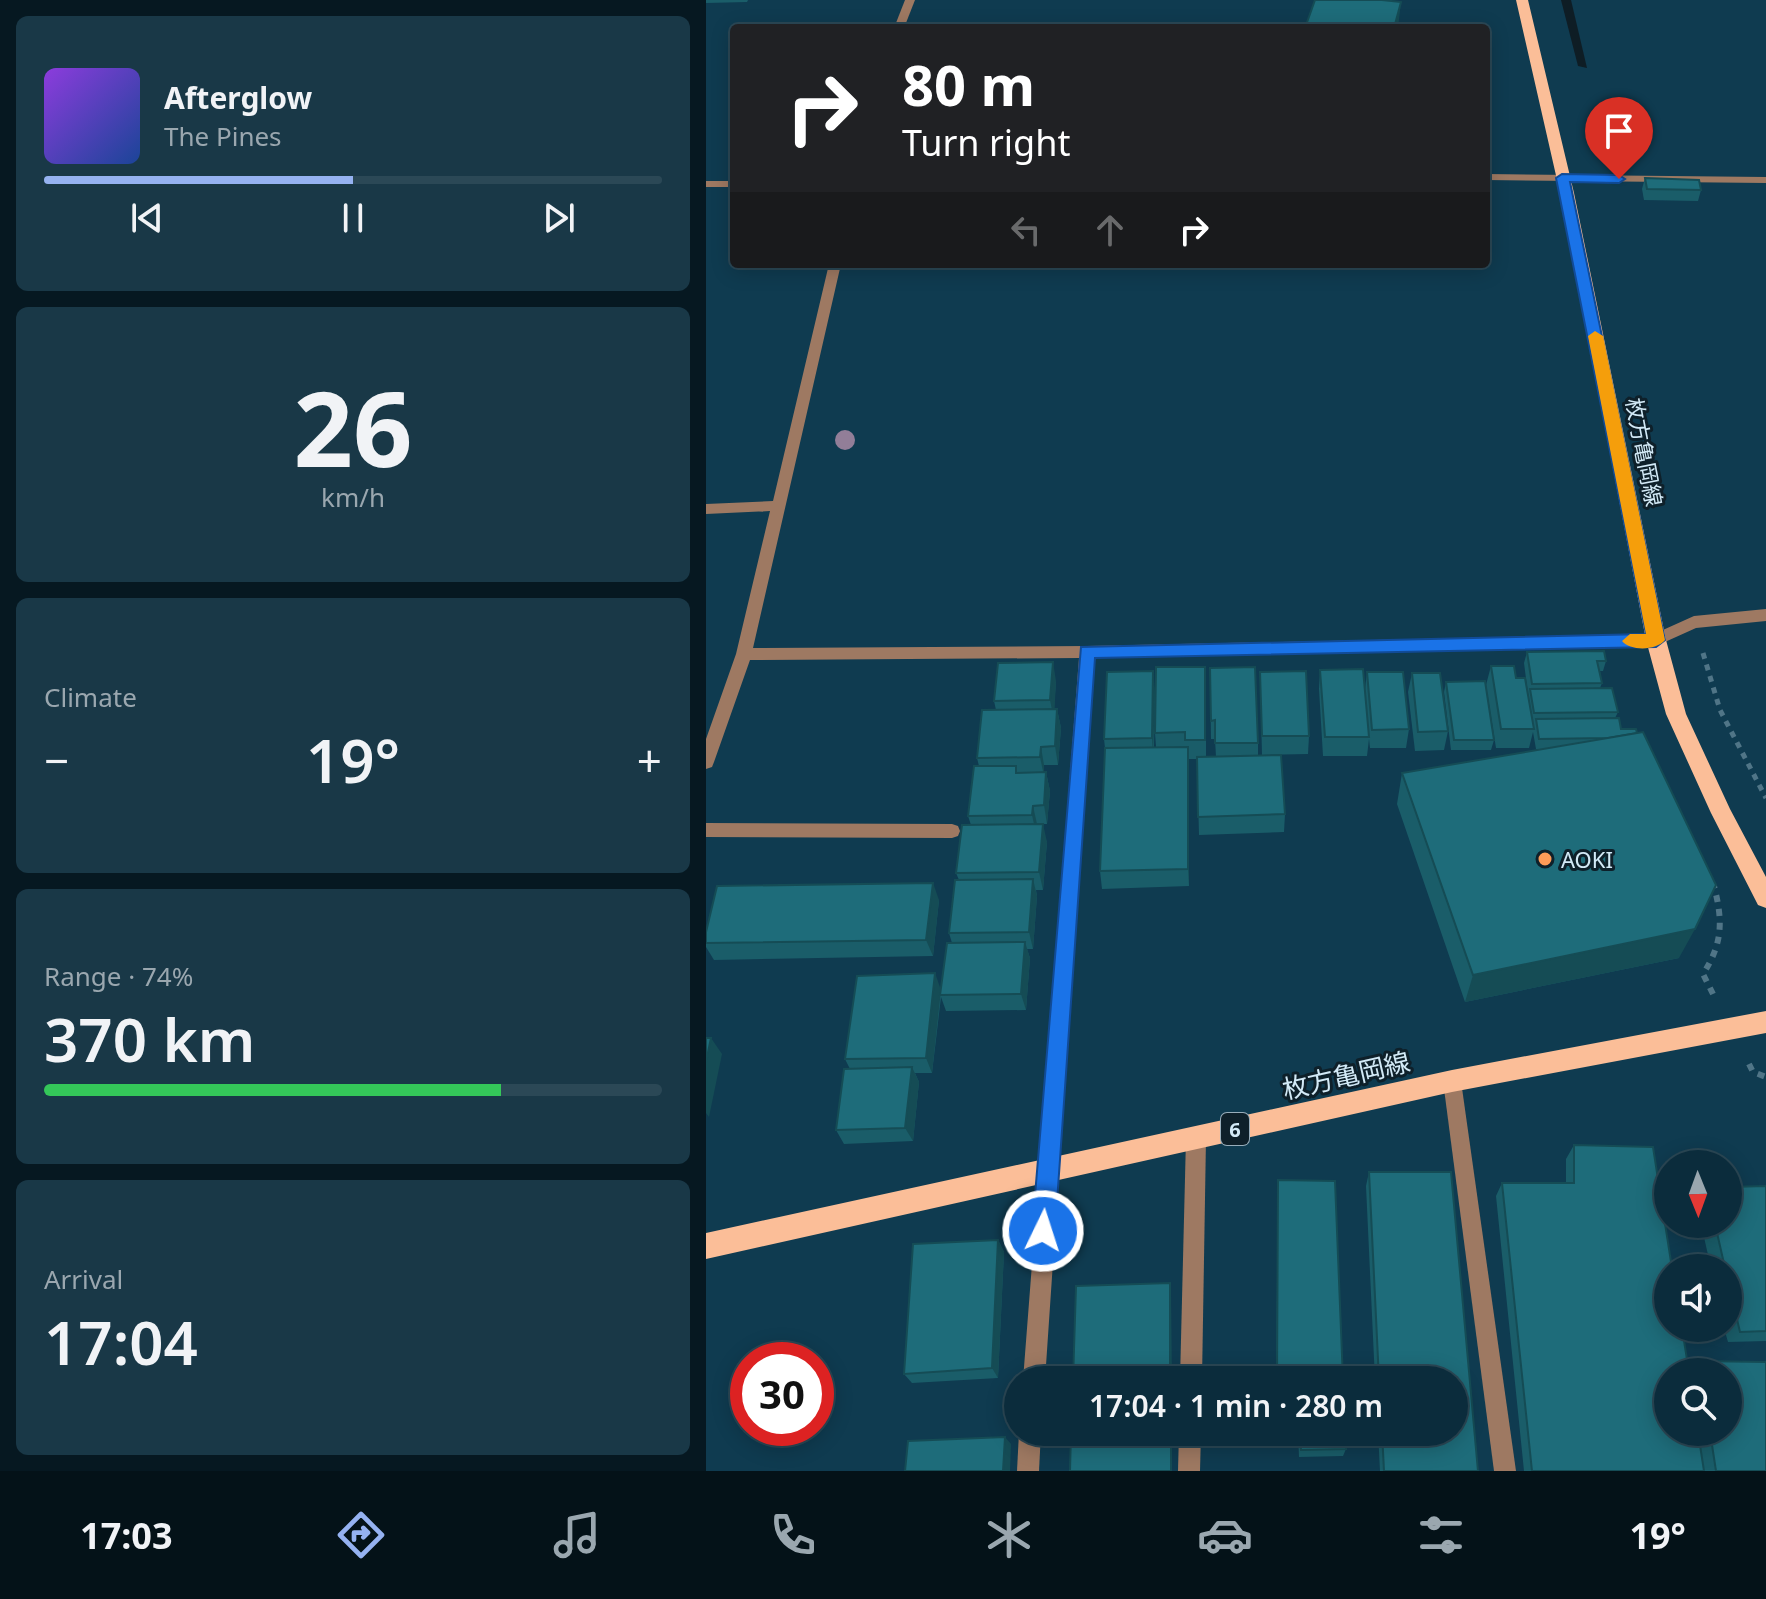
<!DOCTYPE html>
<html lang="en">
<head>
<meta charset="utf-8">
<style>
  body { margin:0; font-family:"Noto Sans","Noto Sans JP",sans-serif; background:#193847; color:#f1f3f6; height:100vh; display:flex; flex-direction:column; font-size:30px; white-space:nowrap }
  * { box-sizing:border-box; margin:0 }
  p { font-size:26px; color:#9aa7af }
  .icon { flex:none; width:44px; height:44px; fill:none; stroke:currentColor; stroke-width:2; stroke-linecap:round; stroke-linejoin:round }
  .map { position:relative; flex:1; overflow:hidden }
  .sheet { display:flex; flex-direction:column; gap:16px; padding:16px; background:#061821; width:706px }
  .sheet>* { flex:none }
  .guide { position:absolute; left:24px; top:24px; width:760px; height:244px; border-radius:8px; box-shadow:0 4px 20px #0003,0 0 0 2px #2b4856; background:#202124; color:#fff; overflow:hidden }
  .needle { width:52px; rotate:179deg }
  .fabs { position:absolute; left:948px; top:1150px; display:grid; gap:16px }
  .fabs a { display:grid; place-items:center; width:88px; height:88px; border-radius:50%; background:#0b2c3c; box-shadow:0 4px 20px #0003,0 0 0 2px #2b4856; font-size:40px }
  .speed { position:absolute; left:24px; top:1342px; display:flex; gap:16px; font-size:40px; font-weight:700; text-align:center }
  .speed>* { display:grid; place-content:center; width:104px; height:104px; border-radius:50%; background:#0b2c3c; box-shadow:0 4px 20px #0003,0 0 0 2px #2b4856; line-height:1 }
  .speed .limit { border:12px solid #d22; background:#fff; color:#111 }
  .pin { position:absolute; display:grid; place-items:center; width:68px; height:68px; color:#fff; margin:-82px -34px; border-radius:50% 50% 50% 0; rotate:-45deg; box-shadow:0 0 8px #0007 }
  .pin .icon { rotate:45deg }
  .me { position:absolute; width:88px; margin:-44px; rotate:4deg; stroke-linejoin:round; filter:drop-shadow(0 0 6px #0008) }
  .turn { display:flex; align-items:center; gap:28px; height:168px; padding:0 40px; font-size:36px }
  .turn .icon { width:104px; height:104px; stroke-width:2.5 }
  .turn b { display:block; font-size:56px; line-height:68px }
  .lanes { display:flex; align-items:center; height:76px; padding:0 40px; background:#0003; justify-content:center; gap:40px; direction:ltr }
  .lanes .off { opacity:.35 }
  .big { font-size:60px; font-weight:600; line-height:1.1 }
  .sheet .card { flex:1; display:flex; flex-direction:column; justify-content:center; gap:12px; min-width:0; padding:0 28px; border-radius:12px; background:#193847 }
  .sheet .dial { align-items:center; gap:0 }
  .dial b { font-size:104px; line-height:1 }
  .song { display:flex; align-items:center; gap:24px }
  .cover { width:96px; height:96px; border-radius:12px; background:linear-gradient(135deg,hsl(270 70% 55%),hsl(220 70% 35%)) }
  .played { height:8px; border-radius:4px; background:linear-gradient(90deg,#95b2f1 50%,#2b4856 50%) }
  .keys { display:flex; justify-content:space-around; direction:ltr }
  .heat { display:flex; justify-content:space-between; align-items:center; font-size:44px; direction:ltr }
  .charge { height:12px; border-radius:6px; background:linear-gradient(90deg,#34c759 74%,#2b4856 0) }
  .trip { position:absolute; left:298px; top:1366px; width:464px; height:80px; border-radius:40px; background:#0b2c3c; box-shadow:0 4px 20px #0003,0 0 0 2px #2b4856; font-weight:600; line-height:80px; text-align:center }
  .menu { display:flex; height:128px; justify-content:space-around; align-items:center; background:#041218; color:#9aa7af }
  .menu .icon { width:56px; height:56px }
  .menu .active { color:#95b2f1 }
  .menu b { font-size:36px; color:#f1f3f6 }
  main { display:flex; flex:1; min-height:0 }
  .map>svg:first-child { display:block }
</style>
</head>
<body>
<main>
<section class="sheet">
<div class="card">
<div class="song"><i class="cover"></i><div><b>Afterglow</b><p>The Pines</p></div></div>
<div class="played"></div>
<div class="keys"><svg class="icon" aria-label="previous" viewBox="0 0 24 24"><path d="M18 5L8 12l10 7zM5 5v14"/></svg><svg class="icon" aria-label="pause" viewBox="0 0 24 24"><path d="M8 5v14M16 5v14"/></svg><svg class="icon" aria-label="next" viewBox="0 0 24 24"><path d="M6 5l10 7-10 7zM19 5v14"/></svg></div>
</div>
<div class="card dial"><b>26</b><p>km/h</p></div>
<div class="card"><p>Climate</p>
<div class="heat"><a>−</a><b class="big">19°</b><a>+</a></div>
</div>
<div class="card"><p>Range · 74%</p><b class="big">370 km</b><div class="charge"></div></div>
<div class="card"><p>Arrival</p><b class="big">17:04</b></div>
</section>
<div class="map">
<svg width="1060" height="1471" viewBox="0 0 1060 1471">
  <rect width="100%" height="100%" fill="#0f3b50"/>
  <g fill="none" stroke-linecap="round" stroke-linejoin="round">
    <path fill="#0e1d25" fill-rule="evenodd" d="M855,0H865L881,68L872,66Z"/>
    <path stroke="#507587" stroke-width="5" stroke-dasharray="6 6" stroke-linecap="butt" d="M997,653L1014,710L1060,798"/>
    <g stroke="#507587" stroke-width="6" stroke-dasharray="7 7" stroke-linecap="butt">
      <path d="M1007,994L997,974C1017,943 1017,921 1008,886"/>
      <path d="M1043,1064L1047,1072L1060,1077"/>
    </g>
    <g fill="#9e7962" fill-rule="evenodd">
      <path d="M199,0H209L198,28H188Z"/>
      <path d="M780,174L1060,177V183L780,180Z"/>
      <rect x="0" y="181" width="28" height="6"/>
      <path d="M123,264H135L47,648L381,646L948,634L988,616L1060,609V621L990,628L950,646L388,658L339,1380H317L373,658L44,660L8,762L6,767L0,769V739L30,654L64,511L0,514V504L67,501Z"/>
      <path d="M0,823L246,824L252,826L254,831L252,836L246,838L0,837Z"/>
      <path d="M746,1072L753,1075L755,1081L810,1471H788L737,1081L739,1075Z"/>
      <path d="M490,1129L497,1131L500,1138L496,1380H474L480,1138L483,1131Z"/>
      <path d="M313,1432H335L333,1471H311Z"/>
      <path d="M473,1432H495L494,1471H472Z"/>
    </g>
    <g fill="#fbbe98" fill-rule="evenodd">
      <path d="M810,0H822L868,193L960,640L980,714L1024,809L1060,877V908L1052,905L1005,813L960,714L940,640L854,193Z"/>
      <path d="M1060,1011V1033L746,1092L0,1259V1233L746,1070Z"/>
    </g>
  </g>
  <circle fill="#927e98" cx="139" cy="440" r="10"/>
  <g fill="#1a5d69" fill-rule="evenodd">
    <path d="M0,0H42L41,2L0,3Z"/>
    <path d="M939,178L995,190L992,201L938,200L936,189Z"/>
    <path d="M821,652L900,661L897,671H894L896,683L894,688L912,712L909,718L973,958L759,1002L691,804L696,773L838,749H830L827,732L823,748H790L780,685L785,666L810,678L822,694L818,663Z"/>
    <path d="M504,668L552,743V756L579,814L578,832L493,835L491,759H483V886L396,889L394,871L399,748L398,739L449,691L448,747H450L449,733L500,686V757H510L509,739H505Z"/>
    <path d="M614,670L659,689L661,672L703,729L700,748H664L663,739L661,756H617L613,689Z"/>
    <path d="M554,672L603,736L602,754L556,755Z"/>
    <path d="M706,673L742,731L738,750L709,751L702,692Z"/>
    <path d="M350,681L348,709H351L355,728L352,765H338V772H340L344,791L341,824H331L341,842L337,890H330L331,896L327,949H321L324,958L320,1010L240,1011L235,997L226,1073H209L213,1082L207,1141L138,1144L130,1130L144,1069L139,1059L235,988L246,943L243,933L253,880L250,873L265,825L262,816L273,766L271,758L290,710L288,701Z"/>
    <path d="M740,682L788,740L785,750H745L738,692Z"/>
    <path d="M233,900L227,956L8,960L0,947V943Z"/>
    <path d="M868,1145L947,1147L966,1268H962V1328H976L982,1369L992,1361L1060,1362V1471H818L790,1196L796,1183H860V1159ZM962,1372H1022V1432H962Z"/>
    <path d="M663,1172H745L772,1471H674L672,1432H748V1380H669L660,1186Z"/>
    <path d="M572,1180L637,1380H570Z"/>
    <path d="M1060,1186V1341L1022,1342L1018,1328H1022V1268H1005L995,1224H1022Z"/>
    <path d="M292,1240L298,1252L292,1378L206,1383L198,1374Z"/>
    <path d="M592,1432H639L640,1449L637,1456L593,1457Z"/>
  </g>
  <g fill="#154c55">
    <path d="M695,2L692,28H688Z"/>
    <path d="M347,662L350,681L348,720L344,700Z"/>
    <path d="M447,671L449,691L447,757L446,738Z"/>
    <path d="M351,709L355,728L352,765L349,746Z"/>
    <path d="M335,747L338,765V776L334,757Z"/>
    <path d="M482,747L483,765V886L482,869Z"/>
    <path d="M340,772L344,791L341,824L338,805Z"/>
    <path d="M327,806L331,824L330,833L326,815Z"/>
    <path d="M337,824L341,842L337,890L333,872Z"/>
    <path d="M327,879L331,896L327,949L323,932Z"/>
    <path d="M227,883L233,900L227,956L220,940Z"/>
    <path d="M989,929L973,958L759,1002L767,975Z"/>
    <path d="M319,942L324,958L320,1010L315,994Z"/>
    <path d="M229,973L235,990L226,1073L220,1058Z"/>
    <path d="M5,1038L16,1054L3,1117L0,1113V1062Z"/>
    <path d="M206,1067L213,1082L207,1141L199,1128Z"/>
    <path d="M292,1240L298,1252L292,1378L286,1368Z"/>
    <path d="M464,1283L465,1294L466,1380H464Z"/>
    <rect x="465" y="1432" width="1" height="39"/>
    <path d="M299,1437L305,1444L304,1471H297Z"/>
  </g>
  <g fill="#1e6c7a" stroke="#154c55" stroke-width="2">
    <path d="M609,0H676L695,2L688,28H599Z"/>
    <path d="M320,24L321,28H301V25Z"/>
    <path d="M939,178L993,180L995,190L941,189Z"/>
    <path d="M898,651L900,661H891L896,683L826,684L821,652Z"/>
    <path d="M347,662L344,700L288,701L292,663Z"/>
    <path d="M785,666H808L810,678H819L828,729H795Z"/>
    <path d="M450,667H499V740H479V732L449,733Z"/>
    <path d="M549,667L552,743H509V720L505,721L504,668Z"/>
    <path d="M657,669L663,737H619L614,670Z"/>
    <path d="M447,671L446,738L398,739L401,672Z"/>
    <path d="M600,671L603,736H556L554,672Z"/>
    <path d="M661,672H697L703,729L666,730Z"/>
    <path d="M706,673H734L742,731L712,732Z"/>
    <path d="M779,681L788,740H748L740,682Z"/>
    <path d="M906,688L912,712L828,713L824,689Z"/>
    <path d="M351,709L349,746L335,747L334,757L271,758L276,710Z"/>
    <path d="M913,718L915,729H930L931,733L902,738L833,739L830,719Z"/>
    <path d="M937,732L1010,885L989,929L767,975L696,773Z"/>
    <path d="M482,747V869L394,871L399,748Z"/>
    <path d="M575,755L579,814L492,817L491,757Z"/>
    <path d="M268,766H310V773L340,772L338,805L327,806L326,815L262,816Z"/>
    <path d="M337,824L333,872L250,873L256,825Z"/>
    <path d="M327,879L323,932L243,933L249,880Z"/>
    <path d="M227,883L220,940L0,943V932L11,886Z"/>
    <path d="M319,942L315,994L234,995L241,943Z"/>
    <path d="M229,973L220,1058L139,1059L151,976Z"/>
    <path d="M0,1038H5L0,1062Z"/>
    <path d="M206,1067L199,1128L130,1130L138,1069Z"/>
    <path d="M868,1145L947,1147L966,1268H962V1328H976L983,1372H962V1432H992L998,1471H826L796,1183H868Z"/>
    <path d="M663,1172H745L772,1471H678L676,1432H748V1380H673Z"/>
    <path d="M572,1180L629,1181L637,1380H591V1376L571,1377Z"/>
    <path d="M1060,1186V1331L1034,1332L1022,1281V1268H1019L1009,1224H1022V1187Z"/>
    <path d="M292,1240L286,1368L198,1374L207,1244Z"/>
    <path d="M464,1283V1380H367L370,1286Z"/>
    <path d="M992,1361L1060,1362V1471H1010L1004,1432H1022V1372H994Z"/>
    <path d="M365,1432H465V1471H364Z"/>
    <path d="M594,1432H639L640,1449L595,1450Z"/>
    <path d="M299,1437L297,1471H199L202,1441Z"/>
  </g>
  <path fill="#1a73e8" stroke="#114b97" stroke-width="2" d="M856,174L913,175L919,179L913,183L864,182L959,640L950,647L389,658L349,1231L345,1239L337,1242L329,1239L326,1231L375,647L940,634L850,178Z"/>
  <path fill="#f59e0b" d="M889,331L897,336L959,640C950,651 924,651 916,641L924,634H940L882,336Z"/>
  <circle fill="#fe9b58" stroke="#0e202a" stroke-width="3" cx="839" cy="859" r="8"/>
  <g text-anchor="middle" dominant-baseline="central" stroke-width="6" stroke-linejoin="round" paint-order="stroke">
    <rect fill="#0e202a" stroke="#98adba" stroke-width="2" x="515" y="1113" width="28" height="32" rx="6"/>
    <g font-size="20" font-weight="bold" fill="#d3eaf7">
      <text x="529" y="1129">6</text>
    </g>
    <g font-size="22" fill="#d3eaf7" stroke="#0e202a">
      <text transform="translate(939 452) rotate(79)">枚方亀岡線</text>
    </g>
    <g font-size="22" fill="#d3eaf7" stroke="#0e202a" text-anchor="start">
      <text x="855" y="859">AOKI</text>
    </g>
    <g font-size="26" fill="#d3eaf7" stroke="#0e202a">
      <text transform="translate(640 1075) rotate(-13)">枚方亀岡線</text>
    </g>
  </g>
</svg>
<div class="fabs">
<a><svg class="needle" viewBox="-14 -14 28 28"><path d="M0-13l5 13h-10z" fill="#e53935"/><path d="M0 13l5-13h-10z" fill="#9aa7af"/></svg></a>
<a><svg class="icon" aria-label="sound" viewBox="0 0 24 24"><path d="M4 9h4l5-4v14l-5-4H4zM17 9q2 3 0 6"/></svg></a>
<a><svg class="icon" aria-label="search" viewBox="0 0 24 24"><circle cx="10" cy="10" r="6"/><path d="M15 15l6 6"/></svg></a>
</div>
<div class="speed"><div class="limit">30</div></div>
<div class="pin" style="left:913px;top:179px;background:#d93025"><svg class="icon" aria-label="arrive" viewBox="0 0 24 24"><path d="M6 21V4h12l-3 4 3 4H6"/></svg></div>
<svg class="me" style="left:337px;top:1231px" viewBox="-20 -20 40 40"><circle r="17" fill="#1a73e8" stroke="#fff" stroke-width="3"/><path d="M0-11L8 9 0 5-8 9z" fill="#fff"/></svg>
<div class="trip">17:04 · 1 min · 280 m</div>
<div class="guide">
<div class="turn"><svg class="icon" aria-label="right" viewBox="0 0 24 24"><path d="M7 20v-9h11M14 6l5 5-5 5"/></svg><div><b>80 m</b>Turn right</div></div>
<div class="lanes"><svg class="icon off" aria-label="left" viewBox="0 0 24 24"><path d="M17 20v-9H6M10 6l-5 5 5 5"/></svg><svg class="icon off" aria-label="ahead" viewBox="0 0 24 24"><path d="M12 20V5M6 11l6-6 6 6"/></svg><svg class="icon" aria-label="right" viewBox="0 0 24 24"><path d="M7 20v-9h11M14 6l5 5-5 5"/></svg></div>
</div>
</div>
</main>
<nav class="menu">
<b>17:03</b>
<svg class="icon active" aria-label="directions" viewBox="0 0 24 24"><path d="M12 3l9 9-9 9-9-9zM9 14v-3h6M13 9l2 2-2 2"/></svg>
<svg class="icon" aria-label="music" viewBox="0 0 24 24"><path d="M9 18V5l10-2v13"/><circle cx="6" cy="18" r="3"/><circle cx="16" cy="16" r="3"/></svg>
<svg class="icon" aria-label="phone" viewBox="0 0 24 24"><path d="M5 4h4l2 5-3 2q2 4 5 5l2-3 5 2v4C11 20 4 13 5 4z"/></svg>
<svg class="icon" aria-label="climate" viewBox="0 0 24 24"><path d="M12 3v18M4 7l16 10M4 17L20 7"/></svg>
<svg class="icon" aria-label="car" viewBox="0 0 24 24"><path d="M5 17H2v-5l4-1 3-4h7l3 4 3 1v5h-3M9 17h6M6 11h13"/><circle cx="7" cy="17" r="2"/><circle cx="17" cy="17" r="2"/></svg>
<svg class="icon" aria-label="filters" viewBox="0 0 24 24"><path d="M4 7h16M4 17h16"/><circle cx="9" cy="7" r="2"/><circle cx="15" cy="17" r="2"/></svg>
<b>19°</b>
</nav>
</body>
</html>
